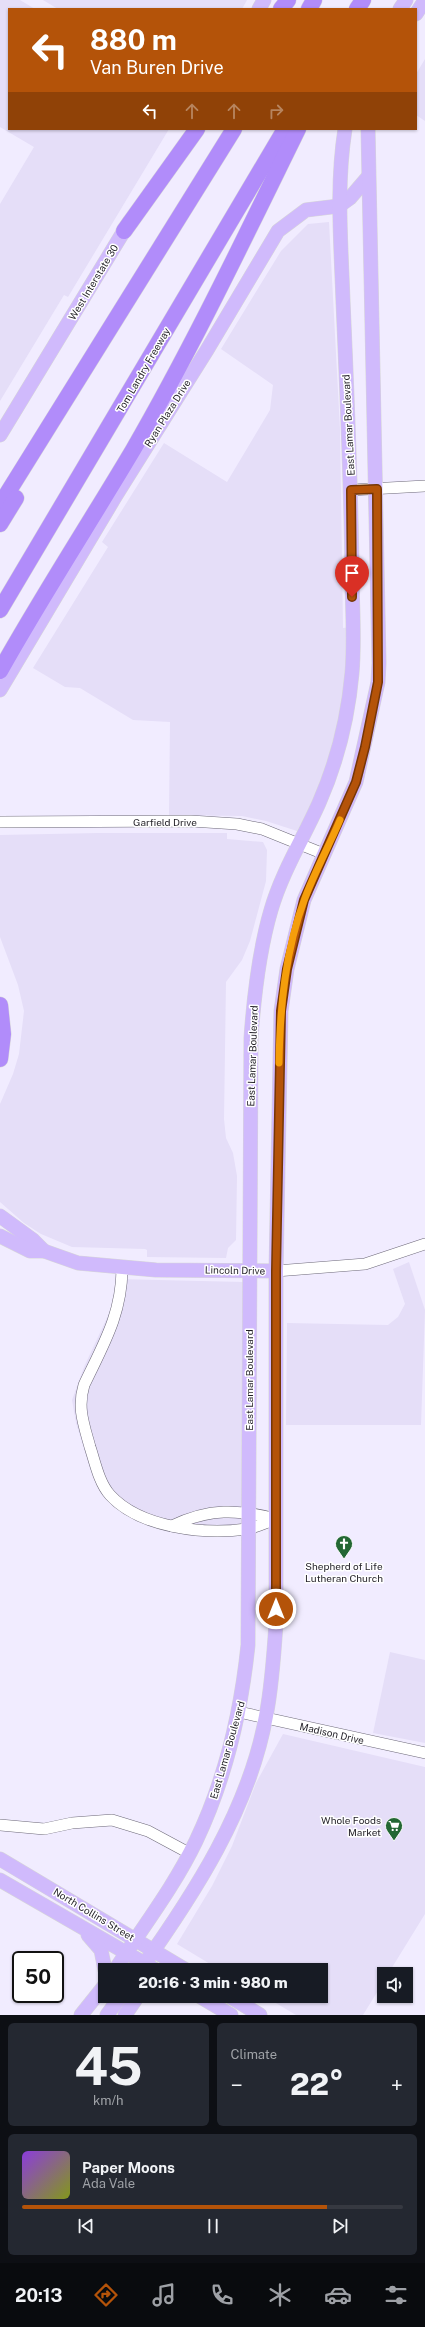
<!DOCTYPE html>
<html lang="en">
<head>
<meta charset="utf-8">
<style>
  body { margin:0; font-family:"Public Sans",sans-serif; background:#242831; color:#f1f3f6; height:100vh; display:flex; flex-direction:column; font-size:15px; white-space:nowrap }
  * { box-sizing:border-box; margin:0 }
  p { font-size:13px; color:#9ea1a6 }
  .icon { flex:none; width:22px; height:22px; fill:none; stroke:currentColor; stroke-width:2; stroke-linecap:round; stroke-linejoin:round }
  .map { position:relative; height:2015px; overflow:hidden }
  .details { display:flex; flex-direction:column; gap:8px; padding:8px; background:#0d0f14; flex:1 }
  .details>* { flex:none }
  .guide { position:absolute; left:8px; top:8px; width:409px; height:122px; border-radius:0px; box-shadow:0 1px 3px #0004; background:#b45309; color:#fff; overflow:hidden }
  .controls { position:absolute; left:377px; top:1967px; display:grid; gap:8px }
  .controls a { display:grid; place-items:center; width:36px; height:36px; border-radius:0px; background:#171b24; box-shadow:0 1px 3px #0004; font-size:20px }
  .speed { position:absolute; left:12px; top:1951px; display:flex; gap:8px; font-size:20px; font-weight:700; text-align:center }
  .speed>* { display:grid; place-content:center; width:52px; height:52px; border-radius:50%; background:#171b24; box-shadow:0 1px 3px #0004; line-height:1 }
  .speed .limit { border:2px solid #111; border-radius:6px; background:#fff; color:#111 }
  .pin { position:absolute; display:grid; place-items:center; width:34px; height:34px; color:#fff; margin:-41px -17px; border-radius:50% 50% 50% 0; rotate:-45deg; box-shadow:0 0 4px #0007 }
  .pin .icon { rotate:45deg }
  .me { position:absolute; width:44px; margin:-22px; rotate:0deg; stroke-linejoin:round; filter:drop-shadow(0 0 3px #0008) }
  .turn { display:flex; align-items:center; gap:14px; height:84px; padding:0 16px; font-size:18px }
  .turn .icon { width:52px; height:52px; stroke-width:2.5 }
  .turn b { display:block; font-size:28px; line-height:34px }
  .lanes { display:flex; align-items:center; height:38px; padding:0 16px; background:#0003; justify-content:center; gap:20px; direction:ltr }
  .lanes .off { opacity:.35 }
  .big { font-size:30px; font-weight:800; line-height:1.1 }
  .details .card { flex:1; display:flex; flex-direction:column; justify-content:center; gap:6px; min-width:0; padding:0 14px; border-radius:6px; background:#242831 }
  .details .dial { align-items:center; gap:0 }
  .dial b { font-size:52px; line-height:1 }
  .song { display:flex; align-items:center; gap:12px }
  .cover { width:48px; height:48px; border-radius:6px; background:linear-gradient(135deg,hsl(270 70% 55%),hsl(70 70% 35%)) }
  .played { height:4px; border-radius:2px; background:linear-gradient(90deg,#b45309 80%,#363941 80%) }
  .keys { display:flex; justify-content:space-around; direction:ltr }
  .heat { display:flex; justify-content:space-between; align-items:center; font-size:22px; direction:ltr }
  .details .tiles { flex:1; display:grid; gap:8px; grid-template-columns:1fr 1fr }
  .card:last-child { grid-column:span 2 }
  .trip { position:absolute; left:98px; top:1963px; width:230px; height:40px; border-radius:0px; background:#171b24; box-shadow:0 1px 3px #0004; font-weight:800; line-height:40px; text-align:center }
  .tabs { display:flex; height:64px; justify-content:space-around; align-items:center; background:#090b0e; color:#9ea1a6 }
  .tabs .icon { width:28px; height:28px }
  .tabs .active { color:#b45309 }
  .tabs b { font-size:18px; color:#f1f3f6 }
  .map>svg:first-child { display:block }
</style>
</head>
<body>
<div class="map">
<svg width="425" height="2015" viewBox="0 0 425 2015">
  <rect width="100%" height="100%" fill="#f1ecff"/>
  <g fill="#e5def8">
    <path d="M0,0H20L35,9H9V129H169L68,297L64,295L0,401V204L34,147L0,127Z"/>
    <path d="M43,0H247L242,9H58Z"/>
    <path d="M425,59V121L416,115V74Z"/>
    <path d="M329,222L340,429L343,628L350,627L347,687L332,752L313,803L297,831L266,821L242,816L169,815L170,722L133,720L80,688L65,687L33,668L108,547L102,542L164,443L227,482L270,410L273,385L221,349L281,251L308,224Z"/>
    <path d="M98,833H227V839L263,842L267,850L266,881L250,941L242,960L226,982L224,1119L226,1138L233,1153L237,1176L236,1240L228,1248L226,1258L147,1257V1250L145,1249L72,1247L41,1234L24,1223L0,1202V1104L13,1074L19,1054L24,1011L18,985L0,937V835Z"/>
    <path d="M409,1262L425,1310L421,1425H286L287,1323L388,1325L398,1317L405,1304L393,1269Z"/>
    <path d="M116,1279L244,1282L243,1533L151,1525L101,1490L91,1471L76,1423L72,1400L84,1367L113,1305L118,1284Z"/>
    <path d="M390,1652L425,1660V1743L373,1733Z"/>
    <path d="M283,1734L425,1767V1914L388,1974H384V1981L363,2015H296L264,1996H321V1970H220L177,1944L212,1886L232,1846L256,1783Z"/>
  </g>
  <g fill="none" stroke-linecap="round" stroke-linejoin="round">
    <defs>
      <g id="minor">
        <path d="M351,490L425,486"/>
        <path d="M0,822L191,821L237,824L262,829L324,854"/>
        <path d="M122,1268C122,1314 103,1345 84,1385C77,1408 84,1425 90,1447C95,1462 99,1483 110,1495C140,1528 205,1535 247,1529C257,1527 267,1522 276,1519"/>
        <path d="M276,1271L365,1264L425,1244"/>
        <path d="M172,1526C209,1508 238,1509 276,1519"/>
        <path d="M239,1712L425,1753"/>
        <path d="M0,1825L44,1829L72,1823L112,1820L148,1831L189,1853"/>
      </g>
      <g id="major">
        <path d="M259,9L264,0"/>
        <path d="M400,9L406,0"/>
        <path d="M416,14L425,0"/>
        <path d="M0,435L130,221"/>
        <path d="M0,690L115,497L207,350L278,231L306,210L339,206L350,198L368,177"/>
        <path d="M0,1216L33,1240L44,1251"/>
        <path d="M0,1236L30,1251H44L78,1263L156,1270L276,1271"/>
        <path d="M0,1859L186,1970"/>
        <path d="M0,1880L156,1970"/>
        <path d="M88,1935L101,1950L105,1970"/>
        <path d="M115,1970C142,1928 174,1887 196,1841C225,1780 241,1713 248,1645L251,1038C254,995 259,951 271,910C282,872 303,839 319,803C337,762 348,718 352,673C355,639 352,605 352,571C351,481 347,391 343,301C341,243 336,186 345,129"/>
        <path d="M140,1970C194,1894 249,1810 266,1716C272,1686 274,1654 276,1623V1271L281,1011L287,969L304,900L356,782L378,682L379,663L368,129"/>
        <path d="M199,1996L231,2015"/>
        <path d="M229,1996L260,2015"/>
        <path d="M81,2015L105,1985"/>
        <path d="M107,2015L121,1996"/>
        <path d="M125,2015L138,1996"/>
      </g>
      <g id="highway">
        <path d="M281,9L288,0"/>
        <path d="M309,9L314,0"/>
        <path d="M357,9L363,0"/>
        <path d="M124,231L197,129"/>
        <path d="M0,505L234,129"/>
        <path d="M0,524L16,498"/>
        <path d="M0,610L285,129"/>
        <path d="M0,671C42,596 89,524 133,450C193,346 245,237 298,129"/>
        <path d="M0,1005L3,1034L0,1059"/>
      </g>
    </defs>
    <use href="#minor" stroke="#6d6979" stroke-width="12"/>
    <use href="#major" stroke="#d7d7d8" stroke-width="15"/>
    <use href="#highway" stroke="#d7d7d8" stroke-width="17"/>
    <use href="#minor" stroke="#fff" stroke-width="11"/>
    <use href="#major" stroke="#d0bafc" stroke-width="14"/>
    <use href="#highway" stroke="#b18cfa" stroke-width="16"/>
  </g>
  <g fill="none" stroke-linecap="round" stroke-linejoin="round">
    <defs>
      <path id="route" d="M276,1609V1271L281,1011L287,969L304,900L356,782L365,747L378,682L377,489L351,490L352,597"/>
    </defs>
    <use href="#route" stroke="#753606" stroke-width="10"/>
    <use href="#route" stroke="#b45309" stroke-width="7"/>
    <path stroke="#f59e0b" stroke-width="7" d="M279,1063C280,1008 285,950 305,898C315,871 329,846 340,820"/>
  </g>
  <defs>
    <symbol id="church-pin" viewBox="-11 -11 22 30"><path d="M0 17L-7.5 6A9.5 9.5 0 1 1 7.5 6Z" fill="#236733" stroke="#fff"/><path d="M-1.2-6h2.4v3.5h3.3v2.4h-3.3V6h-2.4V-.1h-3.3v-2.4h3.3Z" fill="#fff"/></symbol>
    <symbol id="supermarket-pin" viewBox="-11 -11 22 30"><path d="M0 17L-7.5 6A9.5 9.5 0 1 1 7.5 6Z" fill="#236733" stroke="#fff"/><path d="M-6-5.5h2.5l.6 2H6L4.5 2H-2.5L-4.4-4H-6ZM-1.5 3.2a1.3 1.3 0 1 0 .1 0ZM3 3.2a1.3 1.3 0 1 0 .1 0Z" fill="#fff"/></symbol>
  </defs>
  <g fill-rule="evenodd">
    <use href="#church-pin" x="334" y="1534" width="20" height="27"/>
    <use href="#supermarket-pin" x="384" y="1816" width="20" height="27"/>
  </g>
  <g text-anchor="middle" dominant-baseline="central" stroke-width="3" stroke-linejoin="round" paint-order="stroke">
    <g font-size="10" fill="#211f26" stroke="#fff">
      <text transform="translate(93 282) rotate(-59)">West Interstate 30</text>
      <text transform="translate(143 370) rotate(-60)">Tom Landry Freeway</text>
      <text transform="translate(167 413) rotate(-58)">Ryan Plaza Drive</text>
      <text transform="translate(348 425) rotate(-93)">East Lamar Boulevard</text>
      <text x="165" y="822">Garfield Drive</text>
      <text transform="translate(252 1056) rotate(-88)">East Lamar Boulevard</text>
      <text transform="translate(235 1270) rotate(1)">Lincoln Drive</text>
      <text transform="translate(249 1380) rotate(-90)">East Lamar Boulevard</text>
      <text transform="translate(332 1733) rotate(13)">Madison Drive</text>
      <text transform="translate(227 1750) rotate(-74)">East Lamar Boulevard</text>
      <text transform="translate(94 1914) rotate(31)">North Collins Street</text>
    </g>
    <g font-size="10" fill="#211f26" stroke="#fff">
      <text x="344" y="1566">Shepherd of Life<tspan x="344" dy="12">Lutheran Church</tspan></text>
      <text x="381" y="1820" text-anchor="end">Whole Foods<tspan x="381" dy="12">Market</tspan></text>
    </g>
  </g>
</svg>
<div class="controls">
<a><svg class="icon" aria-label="sound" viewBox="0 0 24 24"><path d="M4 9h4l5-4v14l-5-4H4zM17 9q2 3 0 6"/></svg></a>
</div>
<div class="speed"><div class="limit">50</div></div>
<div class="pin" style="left:352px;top:597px;background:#d93025"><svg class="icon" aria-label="arrive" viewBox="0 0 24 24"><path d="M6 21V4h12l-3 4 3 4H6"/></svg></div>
<svg class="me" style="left:276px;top:1609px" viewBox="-20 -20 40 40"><circle r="17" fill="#b45309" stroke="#fff" stroke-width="3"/><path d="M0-11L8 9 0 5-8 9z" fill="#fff"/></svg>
<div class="trip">20:16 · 3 min · 980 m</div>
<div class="guide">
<div class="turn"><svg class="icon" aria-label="left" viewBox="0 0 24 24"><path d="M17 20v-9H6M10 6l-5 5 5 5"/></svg><div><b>880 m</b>Van Buren Drive</div></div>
<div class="lanes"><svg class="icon" aria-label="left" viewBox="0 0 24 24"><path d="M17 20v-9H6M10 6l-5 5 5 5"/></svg><svg class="icon off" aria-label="ahead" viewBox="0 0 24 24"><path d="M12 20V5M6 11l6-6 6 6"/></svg><svg class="icon off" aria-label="ahead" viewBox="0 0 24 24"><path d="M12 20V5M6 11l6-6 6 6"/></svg><svg class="icon off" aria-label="right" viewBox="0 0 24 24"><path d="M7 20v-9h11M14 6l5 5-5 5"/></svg></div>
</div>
</div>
<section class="details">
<div class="tiles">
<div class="card dial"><b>45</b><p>km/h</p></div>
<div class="card"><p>Climate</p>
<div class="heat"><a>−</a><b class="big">22°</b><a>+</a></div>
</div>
<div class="card">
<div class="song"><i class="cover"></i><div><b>Paper Moons</b><p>Ada Vale</p></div></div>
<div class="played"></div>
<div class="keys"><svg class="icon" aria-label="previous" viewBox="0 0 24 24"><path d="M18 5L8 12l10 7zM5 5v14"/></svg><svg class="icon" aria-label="pause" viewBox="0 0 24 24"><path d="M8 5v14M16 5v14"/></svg><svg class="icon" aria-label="next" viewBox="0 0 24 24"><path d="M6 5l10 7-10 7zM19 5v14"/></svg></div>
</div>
</div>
</section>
<nav class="tabs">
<b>20:13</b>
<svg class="icon active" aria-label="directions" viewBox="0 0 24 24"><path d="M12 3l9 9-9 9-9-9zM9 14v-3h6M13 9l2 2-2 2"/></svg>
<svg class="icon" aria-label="music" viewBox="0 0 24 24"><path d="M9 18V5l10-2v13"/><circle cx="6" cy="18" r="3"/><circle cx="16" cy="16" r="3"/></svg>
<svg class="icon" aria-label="phone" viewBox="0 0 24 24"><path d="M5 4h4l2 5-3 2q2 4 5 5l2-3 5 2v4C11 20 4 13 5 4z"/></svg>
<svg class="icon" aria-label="climate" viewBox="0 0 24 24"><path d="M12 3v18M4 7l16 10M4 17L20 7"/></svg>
<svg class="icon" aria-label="car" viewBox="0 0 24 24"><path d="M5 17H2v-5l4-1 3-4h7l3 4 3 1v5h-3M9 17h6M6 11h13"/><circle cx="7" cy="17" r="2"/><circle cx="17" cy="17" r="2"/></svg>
<svg class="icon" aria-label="filters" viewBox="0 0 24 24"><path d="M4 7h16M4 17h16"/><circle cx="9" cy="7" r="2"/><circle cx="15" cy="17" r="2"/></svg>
</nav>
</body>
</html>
